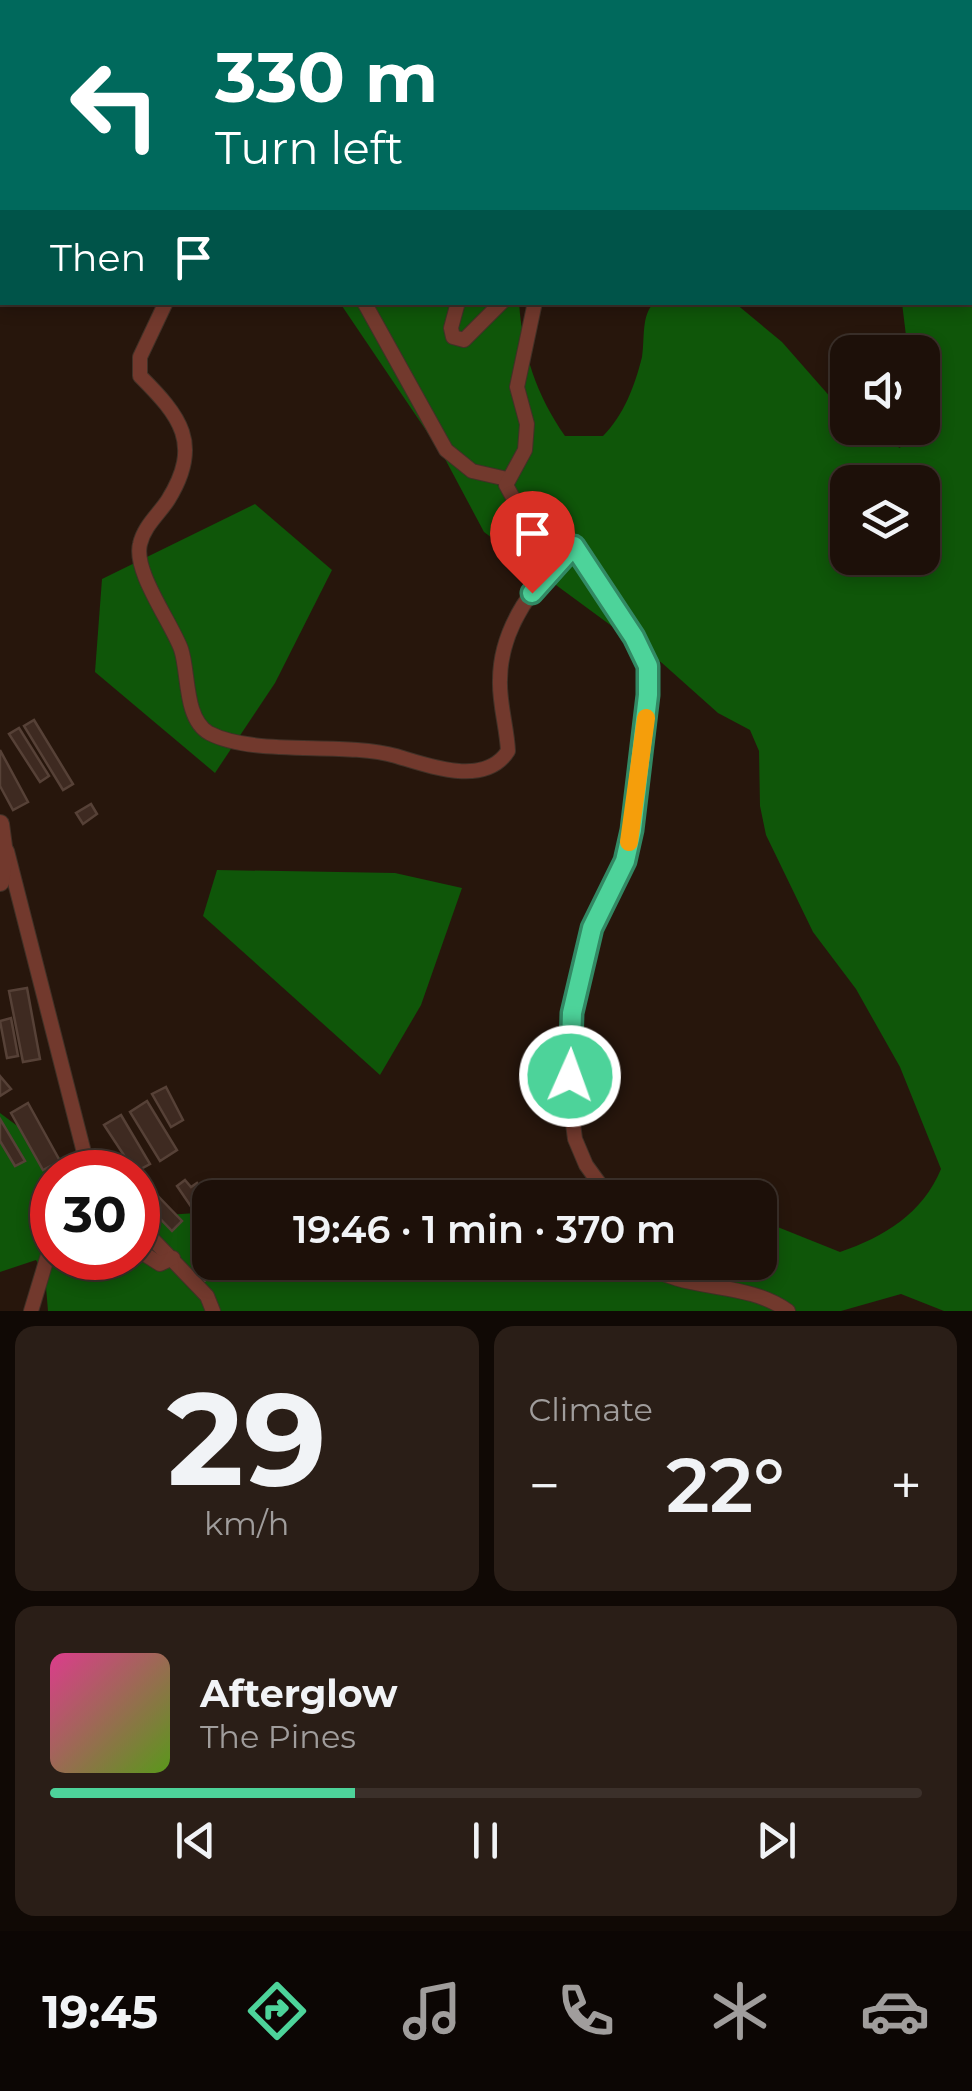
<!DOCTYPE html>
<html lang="en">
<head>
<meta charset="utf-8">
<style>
  body { margin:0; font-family:Montserrat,sans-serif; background:#2a1e17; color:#f1f3f6; height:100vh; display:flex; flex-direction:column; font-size:38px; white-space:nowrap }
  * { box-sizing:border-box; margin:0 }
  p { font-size:32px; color:#a09d9c }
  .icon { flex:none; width:55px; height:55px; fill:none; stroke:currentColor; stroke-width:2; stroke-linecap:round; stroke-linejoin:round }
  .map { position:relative; height:1311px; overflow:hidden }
  .side { display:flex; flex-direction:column; gap:15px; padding:15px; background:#100905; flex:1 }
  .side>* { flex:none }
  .top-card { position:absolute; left:0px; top:0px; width:972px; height:305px; box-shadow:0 5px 15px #0003,0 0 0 2px #3b302a; background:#00695c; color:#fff; overflow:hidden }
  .fabs { position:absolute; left:830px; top:335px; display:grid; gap:20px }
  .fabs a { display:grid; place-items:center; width:110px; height:110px; border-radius:20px; background:#1d1009; box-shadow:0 5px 15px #0003,0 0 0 2px #3b302a; font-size:50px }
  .speed { position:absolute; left:30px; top:1150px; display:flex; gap:20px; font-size:50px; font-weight:700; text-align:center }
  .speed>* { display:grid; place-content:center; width:130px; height:130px; border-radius:50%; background:#1d1009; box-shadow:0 5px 15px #0003,0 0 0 2px #3b302a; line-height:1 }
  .speed .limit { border:15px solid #d22; background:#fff; color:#111 }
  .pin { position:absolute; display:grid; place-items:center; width:85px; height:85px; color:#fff; margin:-102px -42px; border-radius:50% 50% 50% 0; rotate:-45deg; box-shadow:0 0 10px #0007 }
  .pin .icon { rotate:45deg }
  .me { position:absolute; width:110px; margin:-55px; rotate:2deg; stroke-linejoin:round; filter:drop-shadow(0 0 8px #0008) }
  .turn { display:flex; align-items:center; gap:35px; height:210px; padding:0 50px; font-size:45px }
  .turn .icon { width:130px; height:130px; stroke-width:2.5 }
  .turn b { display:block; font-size:70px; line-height:85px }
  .then { display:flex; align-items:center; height:95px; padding:0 50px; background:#0003; gap:20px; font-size:38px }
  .big { font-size:75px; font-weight:600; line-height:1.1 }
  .side .card { flex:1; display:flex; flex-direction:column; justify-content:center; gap:15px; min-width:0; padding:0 35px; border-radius:20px; background:#2a1e17 }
  .side .dial { align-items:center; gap:0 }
  .dial b { font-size:130px; line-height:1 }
  .song { display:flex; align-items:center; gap:30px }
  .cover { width:120px; height:120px; border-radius:15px; background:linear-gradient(135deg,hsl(330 70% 55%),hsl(90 70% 35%)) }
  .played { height:10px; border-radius:5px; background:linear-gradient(90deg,#4dd39a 35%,#3b302a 35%) }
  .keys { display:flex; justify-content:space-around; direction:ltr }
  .heat { display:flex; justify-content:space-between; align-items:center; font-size:55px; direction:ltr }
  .side .tiles { flex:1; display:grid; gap:15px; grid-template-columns:1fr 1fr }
  .card:last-child { grid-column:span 2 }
  .trip { position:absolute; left:192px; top:1180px; width:585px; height:100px; border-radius:20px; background:#1d1009; box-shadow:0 5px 15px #0003,0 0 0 2px #3b302a; font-weight:600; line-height:100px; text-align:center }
  .tab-bar { display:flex; height:160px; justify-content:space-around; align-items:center; background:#0c0604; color:#a09d9c }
  .tab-bar .icon { width:70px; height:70px }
  .tab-bar .selected { color:#4dd39a }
  .tab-bar b { font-size:45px; color:#f1f3f6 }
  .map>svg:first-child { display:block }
</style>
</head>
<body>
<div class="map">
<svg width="972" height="1311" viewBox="0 0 972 1311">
  <rect width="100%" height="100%" fill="#27160c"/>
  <g fill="#0f5609" fill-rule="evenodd">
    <path d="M0,0H470L2,2L0,296Z"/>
    <path d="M730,0H972V1311H944L901,1294L841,1311H48L45,1275L36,1260L0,1272V1113L79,1172H52V1258H138V1210L153,1216L210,1212V1262H760V1220L840,1252C884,1237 923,1213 941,1169L900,1067L856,989L813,932L766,835L760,806L759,751L750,730L718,713L662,663L484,532L444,457L340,303H519C523,354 536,394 565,436H603C624,415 635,385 642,357C645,339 641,315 654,303H735L782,342L847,416L848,428H863L900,448L908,428H922V352H908L902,303L970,302V2ZM848,482H922V558H848Z"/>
    <path d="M255,504L332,570L275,683L215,773L95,672L102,579Z"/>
    <path d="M217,870L395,873L462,888L421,1005L380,1075L203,916Z"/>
  </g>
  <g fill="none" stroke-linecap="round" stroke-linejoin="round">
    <g stroke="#000709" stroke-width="4">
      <path d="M693,0L695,2"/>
      <path d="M970,209L972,210"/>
    </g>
  </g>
  <g fill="#3e2a21" stroke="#564137" stroke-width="2.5">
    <path d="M34,720L73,784L63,790L24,726Z"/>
    <path d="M19,728L49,776L40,782L9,734Z"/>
    <path d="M0,750L28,802L13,810L0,786Z"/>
    <path d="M91,804L97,814L83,824L76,813Z"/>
    <path d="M27,988L40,1059L23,1062L9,991Z"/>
    <path d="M11,1018L18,1056L7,1058L0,1021Z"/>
    <path d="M0,1076L11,1089L0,1096Z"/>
    <path d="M166,1087L183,1120L171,1127L152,1094Z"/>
    <path d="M147,1101L177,1150L160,1161L130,1112Z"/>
    <path d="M28,1103L60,1161L43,1170L11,1113Z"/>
    <path d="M121,1115L150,1164L135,1172L104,1125Z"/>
    <path d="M0,1119L25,1161L15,1166L0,1141Z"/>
    <path d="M185,1180L191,1187L197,1183L210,1201V1224L205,1227L177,1186Z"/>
    <path d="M157,1195L182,1221L172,1231L147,1205Z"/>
    <path d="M200,1265L210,1277L203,1282L194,1271Z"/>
  </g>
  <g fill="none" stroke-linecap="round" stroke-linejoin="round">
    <defs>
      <g id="minor">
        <path d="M112,0L113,2"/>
        <path d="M578,2L579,0"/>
        <path d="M166,302L140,357V376C180,416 203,444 168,500C159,514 144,526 140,544C133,571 171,622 181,649C189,672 184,719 209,733C255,757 343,741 396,756C430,766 485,787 508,751C507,728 499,703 500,680C500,627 536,580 574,547"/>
        <path d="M364,302L446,450L472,471L507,479"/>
        <path d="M458,302L451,328L453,337L464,340L502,302"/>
        <path d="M535,302L517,387L527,424L525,450L506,485L517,505L540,527L574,547L634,637L648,666L643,742L625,861L592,928L572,1013L570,1101L575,1139L586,1165L610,1198"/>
        <path d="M7,851L89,1172"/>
        <path d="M138,1224L207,1296L213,1311"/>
        <path d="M138,1250L160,1264L173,1258"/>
        <path d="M642,1262C686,1294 743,1279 788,1311"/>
        <path d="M31,1311L51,1245L48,1233L52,1231"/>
      </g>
      <g id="tertiary">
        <path d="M238,0V2"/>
        <path d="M0,192L2,191"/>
        <path d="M0,824L4,854L0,882"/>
      </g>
    </defs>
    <use href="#minor" stroke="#413127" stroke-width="16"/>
    <use href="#tertiary" stroke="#413127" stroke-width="20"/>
    <use href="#minor" stroke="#72392d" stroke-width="14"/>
    <use href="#tertiary" stroke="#72392d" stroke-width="18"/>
  </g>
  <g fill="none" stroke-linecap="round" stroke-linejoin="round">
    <defs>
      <path id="route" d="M532,593L574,546L634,637L648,666V695L632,830L625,861L592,928L572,1013L570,1076"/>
    </defs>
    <use href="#route" stroke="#328964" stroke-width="25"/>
    <use href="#route" stroke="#4dd39a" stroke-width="18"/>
    <path stroke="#f59e0b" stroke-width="18" d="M629,842L646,718"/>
  </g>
</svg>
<div class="fabs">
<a><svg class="icon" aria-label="sound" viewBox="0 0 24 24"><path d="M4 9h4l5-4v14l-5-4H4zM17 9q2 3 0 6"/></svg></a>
<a><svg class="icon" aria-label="layers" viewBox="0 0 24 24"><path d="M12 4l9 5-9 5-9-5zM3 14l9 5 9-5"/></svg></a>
</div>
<div class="speed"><div class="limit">30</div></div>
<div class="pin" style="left:532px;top:593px;background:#d93025"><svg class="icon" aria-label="arrive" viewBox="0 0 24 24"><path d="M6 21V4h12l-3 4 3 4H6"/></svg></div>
<svg class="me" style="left:570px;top:1076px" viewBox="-20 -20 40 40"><circle r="17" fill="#4dd39a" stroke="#fff" stroke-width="3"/><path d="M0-11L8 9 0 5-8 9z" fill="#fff"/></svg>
<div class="trip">19:46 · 1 min · 370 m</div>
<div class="top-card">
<div class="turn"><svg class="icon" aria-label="left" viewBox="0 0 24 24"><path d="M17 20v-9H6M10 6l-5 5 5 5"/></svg><div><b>330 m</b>Turn left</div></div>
<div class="then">Then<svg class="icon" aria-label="arrive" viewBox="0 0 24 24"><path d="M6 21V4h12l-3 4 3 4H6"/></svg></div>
</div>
</div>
<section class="side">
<div class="tiles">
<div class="card dial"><b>29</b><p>km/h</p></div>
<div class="card"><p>Climate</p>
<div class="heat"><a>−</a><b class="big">22°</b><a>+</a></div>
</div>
<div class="card">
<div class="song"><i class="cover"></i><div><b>Afterglow</b><p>The Pines</p></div></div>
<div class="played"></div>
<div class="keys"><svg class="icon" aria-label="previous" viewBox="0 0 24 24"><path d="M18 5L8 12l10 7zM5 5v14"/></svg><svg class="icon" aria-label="pause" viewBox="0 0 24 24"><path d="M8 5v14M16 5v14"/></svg><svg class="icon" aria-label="next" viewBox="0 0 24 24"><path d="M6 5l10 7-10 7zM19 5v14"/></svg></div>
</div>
</div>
</section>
<nav class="tab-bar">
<b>19:45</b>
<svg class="icon selected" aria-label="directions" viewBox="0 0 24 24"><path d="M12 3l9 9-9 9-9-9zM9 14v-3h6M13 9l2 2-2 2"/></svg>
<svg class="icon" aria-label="music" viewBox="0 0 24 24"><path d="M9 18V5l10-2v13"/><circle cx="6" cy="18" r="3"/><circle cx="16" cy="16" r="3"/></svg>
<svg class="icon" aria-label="phone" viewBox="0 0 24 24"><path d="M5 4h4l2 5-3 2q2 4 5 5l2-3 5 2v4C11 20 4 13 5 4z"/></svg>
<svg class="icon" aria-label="climate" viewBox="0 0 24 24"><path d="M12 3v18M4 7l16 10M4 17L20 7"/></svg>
<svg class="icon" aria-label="car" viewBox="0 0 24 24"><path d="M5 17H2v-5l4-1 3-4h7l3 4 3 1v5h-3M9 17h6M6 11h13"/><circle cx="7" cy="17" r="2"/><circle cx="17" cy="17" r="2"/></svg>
</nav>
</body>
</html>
